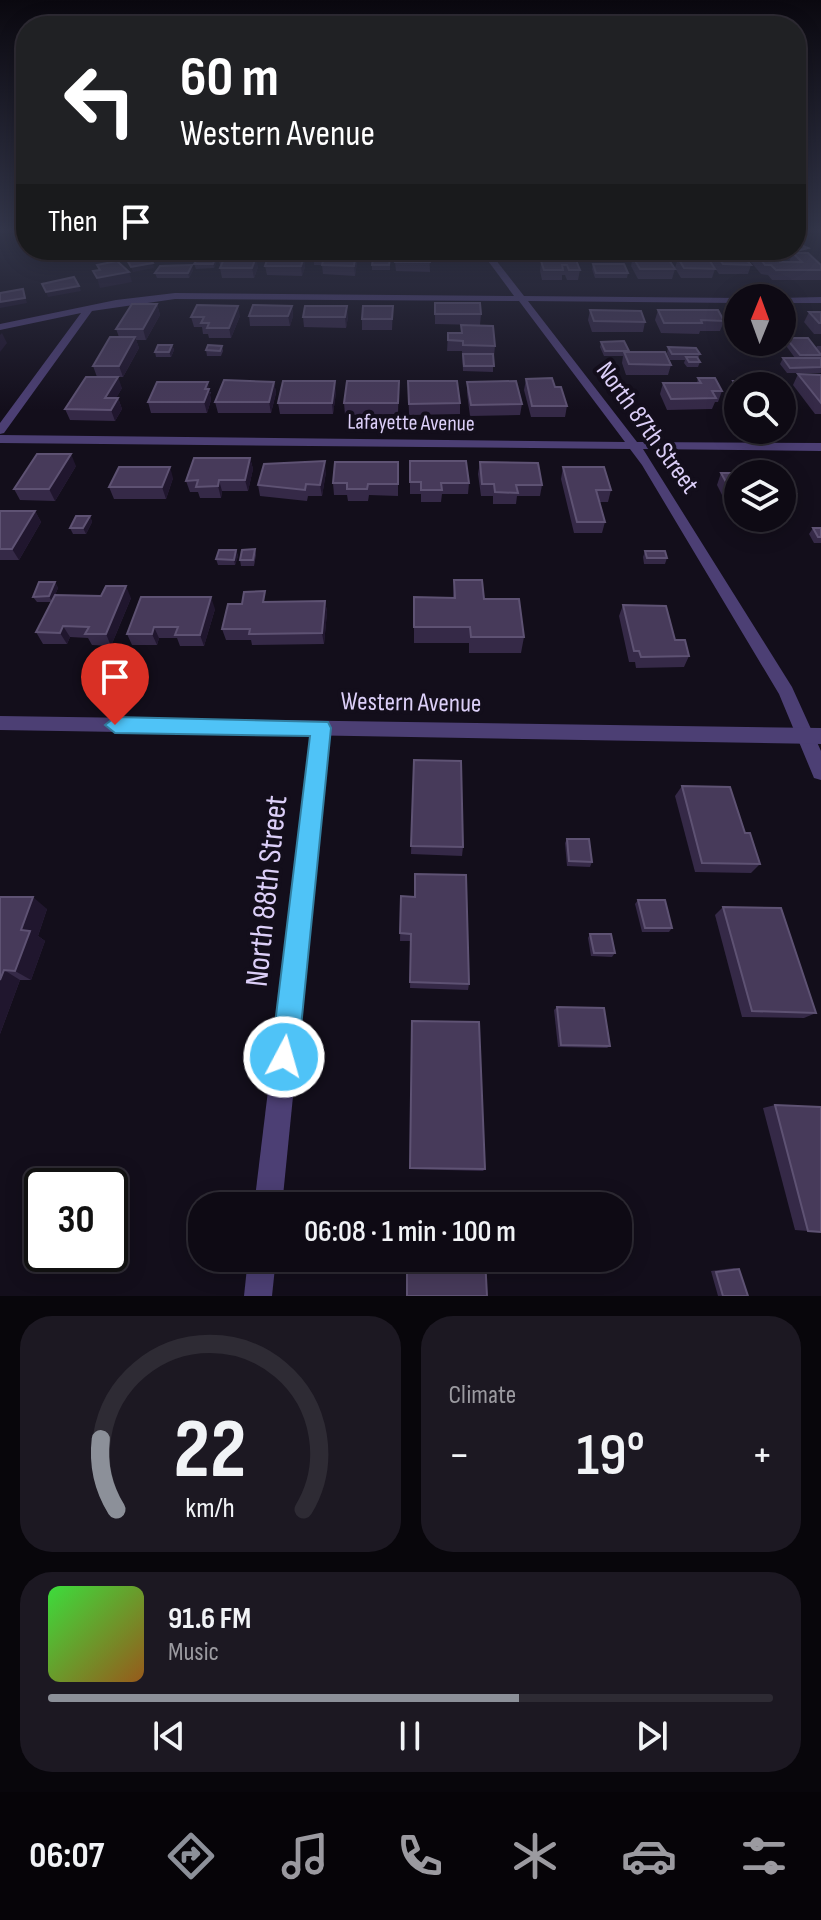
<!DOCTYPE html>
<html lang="en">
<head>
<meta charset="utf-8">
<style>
  body { margin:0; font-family:"Sofia Sans Condensed",sans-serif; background:#1c1822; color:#f1f3f6; height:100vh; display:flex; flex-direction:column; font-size:30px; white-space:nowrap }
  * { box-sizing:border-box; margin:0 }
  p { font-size:26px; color:#9b9aa0 }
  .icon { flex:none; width:44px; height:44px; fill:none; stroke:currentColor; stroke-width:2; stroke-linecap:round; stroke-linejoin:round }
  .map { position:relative; height:1296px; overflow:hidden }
  .panel { display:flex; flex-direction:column; gap:20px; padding:20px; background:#08060b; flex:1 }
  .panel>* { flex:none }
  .guide { position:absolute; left:16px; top:16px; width:790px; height:244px; border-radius:32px; box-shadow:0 4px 20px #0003,0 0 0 2px #2e2b34; background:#202124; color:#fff; overflow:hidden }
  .needle { width:52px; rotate:1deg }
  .fabs { position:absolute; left:724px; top:284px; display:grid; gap:16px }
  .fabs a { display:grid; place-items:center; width:72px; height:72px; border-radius:50%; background:#0e0a14; box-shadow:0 4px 20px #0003,0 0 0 2px #2e2b34; font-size:40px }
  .speed { position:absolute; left:24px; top:1168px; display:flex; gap:16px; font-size:40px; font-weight:700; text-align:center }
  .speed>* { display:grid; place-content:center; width:104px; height:104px; border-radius:50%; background:#0e0a14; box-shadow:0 4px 20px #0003,0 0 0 2px #2e2b34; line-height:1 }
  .speed .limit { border:4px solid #111; border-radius:12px; background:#fff; color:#111 }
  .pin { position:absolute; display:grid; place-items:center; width:68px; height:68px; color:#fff; margin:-82px -34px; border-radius:50% 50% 50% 0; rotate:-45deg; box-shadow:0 0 8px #0007 }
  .pin .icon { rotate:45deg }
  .me { position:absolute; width:88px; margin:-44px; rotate:6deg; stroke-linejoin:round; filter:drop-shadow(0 0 6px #0008) }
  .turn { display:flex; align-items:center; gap:28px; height:168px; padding:0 32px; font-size:36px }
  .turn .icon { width:104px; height:104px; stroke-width:2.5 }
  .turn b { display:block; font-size:56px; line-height:68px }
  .then { display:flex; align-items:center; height:76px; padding:0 32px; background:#0003; gap:16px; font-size:30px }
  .big { font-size:60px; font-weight:600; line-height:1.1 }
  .panel .widget { flex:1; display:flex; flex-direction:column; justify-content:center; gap:12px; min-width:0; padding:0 28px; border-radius:32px; background:#1c1822 }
  .panel .dial { align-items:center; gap:0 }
  .dial svg { height:208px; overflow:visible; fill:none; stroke:#2e2b34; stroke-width:7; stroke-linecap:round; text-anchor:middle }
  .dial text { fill:#f1f3f6; stroke:none }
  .song { display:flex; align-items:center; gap:24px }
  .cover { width:96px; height:96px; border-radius:12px; background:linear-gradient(135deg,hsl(120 70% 55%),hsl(30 70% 35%)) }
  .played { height:8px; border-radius:4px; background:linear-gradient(90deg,#8c9099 65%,#2e2b34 65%) }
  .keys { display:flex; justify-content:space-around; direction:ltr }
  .heat { display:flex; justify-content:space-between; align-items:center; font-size:44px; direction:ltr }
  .panel .tiles { flex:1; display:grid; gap:20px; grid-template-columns:1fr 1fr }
  .widget:last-child { grid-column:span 2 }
  .trip { position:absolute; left:188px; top:1192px; width:444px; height:80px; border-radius:32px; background:#0e0a14; box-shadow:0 4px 20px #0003,0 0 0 2px #2e2b34; font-weight:600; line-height:80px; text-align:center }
  .tabs { display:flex; height:128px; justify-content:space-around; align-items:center; background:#060408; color:#9b9aa0 }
  .tabs .icon { width:56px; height:56px }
  .tabs .selected { color:#8c9099 }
  .tabs b { font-size:36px; color:#f1f3f6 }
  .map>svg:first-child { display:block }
</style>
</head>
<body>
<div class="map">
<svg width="821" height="1296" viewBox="0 0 821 1296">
  <rect width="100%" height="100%" fill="#130e1b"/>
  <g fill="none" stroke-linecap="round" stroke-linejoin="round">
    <g fill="#4c3f74" fill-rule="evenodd">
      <path d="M480,250H488L524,296L741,298H738V303L528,301L637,442L821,443V451L643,449L792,687L821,751V780L814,778L779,694L642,465L630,449L0,443V435L625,442L519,301L175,299L92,311L4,433L0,434V423L81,313L0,330V324L116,300L175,293L514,296Z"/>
      <path d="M821,297V303H782V298H779Z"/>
      <path d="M321,721L327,723L330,728L282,1206H254L312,728L315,723Z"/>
      <path d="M248,1258H276L272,1296H244Z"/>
    </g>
    <path fill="#4c3f74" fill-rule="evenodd" d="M0,716L821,728V744L0,730Z"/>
  </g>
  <g fill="#352947">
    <path d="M214,250V253L218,258L214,268L196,269L194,264Z"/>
    <path d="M333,250V255L357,262L355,276L323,274L322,265H314V260Z"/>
    <path d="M533,250H572L580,270L578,280H567L565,275H562V280H542L540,271L541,261H547V258H535Z"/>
    <path d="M706,250H738L740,252V250H758L759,252L780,262H789L791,257L776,250H796L806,252L821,265V280H772L768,275L761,274L751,262L753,257H744L751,265L748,274H719L705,254Z"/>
    <path d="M429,251L430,272L396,271L395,262Z"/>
    <path d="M233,255L234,260L258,267L254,278H222L220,268L222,265H220L219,260Z"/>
    <path d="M304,257L305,267L302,276L267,275L265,266Z"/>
    <path d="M633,257L675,269L672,279H638L631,266Z"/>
    <path d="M390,258V270H372V265Z"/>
    <path d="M678,258L715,269L712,278H681L675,268Z"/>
    <path d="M593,264L628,273L627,278H595L592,269Z"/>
    <path d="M193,270L189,278H157L155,273Z"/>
    <path d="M435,303L481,314L480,325L435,324Z"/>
    <path d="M157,304L160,315L146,340H136L139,348L123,377H107L122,388L116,398H118L122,409L115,421L70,420L65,409L97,377L93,366L119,337L116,329Z"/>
    <path d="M292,306L293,316L290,326H250L249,316Z"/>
    <path d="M393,306L392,330H362V319Z"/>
    <path d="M590,310L645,322L643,332H592L588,320Z"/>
    <path d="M658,310L724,321L720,331H700L699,334L661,333L655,320Z"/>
    <path d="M736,311H738V330L732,321Z"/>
    <path d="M782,311L791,320L787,331H782Z"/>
    <path d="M809,312H821V334H814L804,322Z"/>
    <path d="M240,316L231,338H209L208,334H203L202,327H194L191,317Z"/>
    <path d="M303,317H348L346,328L304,327Z"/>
    <path d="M461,325L495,346L494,356H493V372L463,371L462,351H447L448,333H461Z"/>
    <path d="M786,338L816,348L817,346H821V373H787L780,364L783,358H795L784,343Z"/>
    <path d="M601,342L629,351L628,352L671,365L668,375H626L622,363L623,356H604L600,347Z"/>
    <path d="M172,345L174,350L171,357H156L155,352Z"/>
    <path d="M222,346L223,351L221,356H207L206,350Z"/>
    <path d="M668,347L700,354L698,359L700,362L698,367H687L684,363L685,360H670L667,353Z"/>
    <path d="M798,374L821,375V414H815L793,385Z"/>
    <path d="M698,378L722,391L718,402H715L712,409L667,410L660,394L663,383H697Z"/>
    <path d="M526,379L555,387L567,406L565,417H531L524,390Z"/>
    <path d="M399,381L398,414L345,415L344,403Z"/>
    <path d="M408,381L460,403V414L409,415Z"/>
    <path d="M733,381H780L790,396L785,407H782V386H738V402H734L729,392Z"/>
    <path d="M274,382L276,393L271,413H218L215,402Z"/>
    <path d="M467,382L522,404L520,415L470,416L467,393Z"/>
    <path d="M211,392L210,395L211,400L207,413H151L148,402Z"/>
    <path d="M336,392L333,414H280L278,403Z"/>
    <path d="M250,458L253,469L248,491H222L221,498H200L198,492H190L186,481Z"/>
    <path d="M410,461L469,483L468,494H442L441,502H421V494H410Z"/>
    <path d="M398,462V496L369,495L368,501H348L347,495H334L333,483Z"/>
    <path d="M480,462L542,485L540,496H517L516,504H493V496H481L478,474Z"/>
    <path d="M76,466L55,501L20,500L14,489Z"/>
    <path d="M563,467L611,490L608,502H599L605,522L602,533H574L561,479Z"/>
    <path d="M326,472L322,496H308L307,501L260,496L258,485Z"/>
    <path d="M721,473H784L796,493L790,504H782V474H738V505H727L717,485Z"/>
    <path d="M173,478L166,499H114L109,487Z"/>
    <path d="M0,511H35L41,522L19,560H0Z"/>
    <path d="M90,516L92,522L86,534H73L70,528Z"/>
    <path d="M813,528H821V543H814L809,534Z"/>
    <path d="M255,549L256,555L254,566H241L240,560Z"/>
    <path d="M236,550L238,556L235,565H218L216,559Z"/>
    <path d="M645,551L667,558L665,564H644L643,557Z"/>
    <path d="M454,580L484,599L524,637L521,653H469V643H414V597L453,598Z"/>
    <path d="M55,582L58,588L55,595L131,598L111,646L92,645L88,638L70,637L67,644H43L36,632L51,602H37L33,597Z"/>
    <path d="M325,601L327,612L324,644L252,645L251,640H226L222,629L242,604L267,602Z"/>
    <path d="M623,605L675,640L689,656L684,667L636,668L635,662H629L619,616Z"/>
    <path d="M215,609L204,646H180L177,638H159L157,645H132L127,634Z"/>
    <path d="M414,760L463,847L462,856L411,854Z"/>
    <path d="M682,786L745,833L760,864L751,873L695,872L675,796Z"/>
    <path d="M567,839L592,862L590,867L567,866L565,843Z"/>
    <path d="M401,896L469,984L468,990L410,988L411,941H400Z"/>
    <path d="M0,897L47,909L38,936L45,941L31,980H20L0,1034Z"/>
    <path d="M638,900L672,928L669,932H642L635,904Z"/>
    <path d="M723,907L816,1013L804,1018L742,1017L715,915Z"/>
    <path d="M590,934L615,953L612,957L591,956L588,938Z"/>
    <path d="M557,1007L610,1046L607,1048L558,1047L554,1010Z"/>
    <path d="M412,1021L485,1169L483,1171L410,1169Z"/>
    <path d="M775,1105L821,1232L795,1230L763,1108Z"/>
    <path d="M734,1268L739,1269L748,1296H718L711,1271Z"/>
  </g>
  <g fill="#20162e">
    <path d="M808,248L806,252L793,253L791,257L793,252Z"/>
    <path d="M217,253L218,258L214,268L213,264Z"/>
    <path d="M356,253L357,262L355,276L354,266Z"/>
    <path d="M256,257L258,267L254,278L252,268Z"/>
    <path d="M304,257L305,267L302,276L301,266Z"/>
    <path d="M153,263L154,268L133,272L131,267Z"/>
    <path d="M192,265L193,270L189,278L188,273Z"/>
    <path d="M129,272L132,282L100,288L97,278Z"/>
    <path d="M79,286L81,291L48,297L46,292Z"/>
    <path d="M23,289L27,303L0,308V302Z"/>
    <path d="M157,304L160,315L146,340L143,329Z"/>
    <path d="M238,306L240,316L231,338L229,328Z"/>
    <path d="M292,306L293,316L290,326L288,316Z"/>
    <path d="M347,306L348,317L346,328L345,317Z"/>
    <path d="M2,333L7,343L0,352V335Z"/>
    <path d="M135,337L139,348L123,377L119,366Z"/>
    <path d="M172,345L174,350L171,357L169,352Z"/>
    <path d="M118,377L122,388L110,409L105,398Z"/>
    <path d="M335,381L336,392L333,414L332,403Z"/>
    <path d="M208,382L211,400L207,413L204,402L205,389Z"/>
    <path d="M274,382L276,393L271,413L269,402Z"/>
    <path d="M118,398L122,409L115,421L111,410Z"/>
    <path d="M71,454L76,466L55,501L49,489Z"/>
    <path d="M250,458L253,469L248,491L245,480Z"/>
    <path d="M325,461L326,472L322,496L320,485Z"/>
    <path d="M170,467L173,478L166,499L162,487Z"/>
    <path d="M219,480L222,491L221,498L218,486Z"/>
    <path d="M35,511L41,522L19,560L12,549Z"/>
    <path d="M90,516L92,522L86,534L83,528Z"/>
    <path d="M236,550L238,556L235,565L234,560Z"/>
    <path d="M55,582L58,588L52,602L49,596Z"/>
    <path d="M126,586L131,598L111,646L106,634Z"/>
    <path d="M211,597L215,609L204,646L200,635Z"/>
    <path d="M325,601L327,612L324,644L322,633Z"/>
    <path d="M63,626L70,637L67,644L60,633Z"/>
    <path d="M154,627L159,638L157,645L152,634Z"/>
    <path d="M33,897L47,909L38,936L45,941L31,980L15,971L21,930Z"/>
    <path d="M4,970L20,980L0,1034V980Z"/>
  </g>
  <g fill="#473a5a" stroke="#5e5273" stroke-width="2">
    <path d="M796,243L808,248L793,252L788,250H796Z"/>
    <path d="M205,250H214L212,253H217L213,264H194Z"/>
    <path d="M317,250H333L331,257H324L323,260H314Z"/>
    <path d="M555,250H572L580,270H569L567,265H562L563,270H544L541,261H549L548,256H557Z"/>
    <path d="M712,250H738L751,265L723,264Z"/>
    <path d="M743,250H758L759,252H745Z"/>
    <path d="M396,251H429L430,262H395Z"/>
    <path d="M334,252L356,253L354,266L322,265L324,257H333Z"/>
    <path d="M755,252H771L780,262H802L793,253H808L821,265V270H776L771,265H765Z"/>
    <path d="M233,255L231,260H219L221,256Z"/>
    <path d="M148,256L153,263L131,267L127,260Z"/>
    <path d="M256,257L252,268H220L223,261Z"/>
    <path d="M268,257H304L301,266H265Z"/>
    <path d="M633,257H667L675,269H640Z"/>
    <path d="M373,258H390L389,265H372Z"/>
    <path d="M678,258H708L715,269L684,268Z"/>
    <path d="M117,261L129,272L97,278L93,271L100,270L97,265Z"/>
    <path d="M593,264H624L628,273H596Z"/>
    <path d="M192,265L188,273H155L160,266Z"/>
    <path d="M74,277L79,286L46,292L42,284Z"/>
    <path d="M23,289L25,298L0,302V293Z"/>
    <path d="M435,303H480L481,314H435Z"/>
    <path d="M132,304H157L143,329H116Z"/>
    <path d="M197,305L238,306L229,328H207L209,323H201L204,317H191Z"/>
    <path d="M253,305L292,306L288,316H249Z"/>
    <path d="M305,306H347L345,317H303Z"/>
    <path d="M363,306H393L392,319H362Z"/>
    <path d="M590,310L641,311L645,322L594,321Z"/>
    <path d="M658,310H718L724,321L701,320L702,323H664Z"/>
    <path d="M782,311H784L791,320L782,321Z"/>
    <path d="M809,312H821V323H819Z"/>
    <path d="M461,325L493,326L495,346L463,345V341L448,340V333H462Z"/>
    <path d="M110,337H135L119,366H93Z"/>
    <path d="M786,338H808L821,355H800Z"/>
    <path d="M624,341L629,351H605L601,342Z"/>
    <path d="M158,345H172L169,352H155Z"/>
    <path d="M208,345L222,346L220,351L206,350Z"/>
    <path d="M668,347L696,348L700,354H672Z"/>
    <path d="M624,352H665L671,365L629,364Z"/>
    <path d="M463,354H493L494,366H464Z"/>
    <path d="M686,357H697L700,362H689Z"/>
    <path d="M783,358H821V367L790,368Z"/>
    <path d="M798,374L821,375V403Z"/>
    <path d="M86,377H118L105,398H118L111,410L65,409Z"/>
    <path d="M552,378L555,387H561L567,406H532L526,379Z"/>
    <path d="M698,378H715L722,391H712L716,398L671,399L663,383H701Z"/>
    <path d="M224,380L274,382L269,402H215Z"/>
    <path d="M283,381H335L332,403H278Z"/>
    <path d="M347,381H399L398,403H344Z"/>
    <path d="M408,381H457L460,403L409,404Z"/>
    <path d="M516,381L522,404L471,405L467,382Z"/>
    <path d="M733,381H780L790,396H782V386H738V390Z"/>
    <path d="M157,382H208L205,389H209L204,402H148Z"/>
    <path d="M37,454H71L49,489H14Z"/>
    <path d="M194,458H250L245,480H219L218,486L196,487L198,480L186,481Z"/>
    <path d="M325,461L320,485L306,484L305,490L258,485L264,464Z"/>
    <path d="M410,461H466L469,483H441L442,490H421V482H410Z"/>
    <path d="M335,462H398V484H368L367,489H347V483H333Z"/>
    <path d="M480,462L538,463L542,485H516L518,493L495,492L494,484H482Z"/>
    <path d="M119,467H170L162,487H109Z"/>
    <path d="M563,467H604L611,490H596L605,522H577Z"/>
    <path d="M721,473H784L796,493H782V474H738V493H732Z"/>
    <path d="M0,511H35L12,549H0Z"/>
    <path d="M76,516H90L83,528H70Z"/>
    <path d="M813,528H821V537H818Z"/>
    <path d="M255,549L253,560H240L242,550Z"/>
    <path d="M219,550H236L234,560L216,559Z"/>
    <path d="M645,551H665L667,558H647Z"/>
    <path d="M454,580H482L484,599H519L524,637H471L470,627H414V597L455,598Z"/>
    <path d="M39,582H55L49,596L33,597Z"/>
    <path d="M106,586H126L106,634H85L89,627L63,626L60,633L36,632L55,595L101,596Z"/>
    <path d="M265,591L263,602L325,601L322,633L249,634L250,629H222L228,604H242L244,592Z"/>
    <path d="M141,597H211L200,635H175L178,627H154L152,634H127Z"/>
    <path d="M623,605L666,606L675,640H685L689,656L641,657L639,651H634Z"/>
    <path d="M414,760L461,761L463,847L411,846Z"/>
    <path d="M682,786L730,787L745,833H750L760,864L702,863Z"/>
    <path d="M567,839H589L592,862L569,861Z"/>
    <path d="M415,874L466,875L469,984L410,982L411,934L400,933L401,896L415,897Z"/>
    <path d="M0,897H33L21,930L30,931L15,971L4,970L0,980Z"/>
    <path d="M638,900H665L672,928H645Z"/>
    <path d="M723,907L781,908L816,1013L752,1011Z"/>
    <path d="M590,934H611L615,953H594Z"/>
    <path d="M557,1007L604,1008L610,1046L561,1045Z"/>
    <path d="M412,1021L479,1022L485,1169L410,1168Z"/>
    <path d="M775,1105L821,1107V1232L808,1231Z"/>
    <path d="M407,1258H485L487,1296H407Z"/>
    <path d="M739,1269L748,1296H723L716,1272Z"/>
  </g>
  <linearGradient id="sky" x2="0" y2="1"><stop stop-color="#0a080f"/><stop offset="0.56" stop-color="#33364a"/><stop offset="1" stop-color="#33364a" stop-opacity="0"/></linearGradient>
  <rect width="821" height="410" fill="url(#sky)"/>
  <path fill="#4fc3f7" stroke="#337fa1" stroke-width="2" d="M115,717L328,722L331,728L298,1057L294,1066L284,1070L275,1066L271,1057L310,736L115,733L105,725Z"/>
  <g text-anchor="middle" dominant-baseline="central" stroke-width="8" stroke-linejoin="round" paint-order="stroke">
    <g font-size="22" fill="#dccff8" stroke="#130e1b">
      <text transform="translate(411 423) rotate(1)">Lafayette Avenue</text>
    </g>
    <g font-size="26" fill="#dccff8" stroke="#130e1b">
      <text transform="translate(647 428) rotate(54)">North 87th Street</text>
      <text transform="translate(411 703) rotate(1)">Western Avenue</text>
    </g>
    <g font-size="32" fill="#dccff8" stroke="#130e1b">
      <text transform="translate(267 891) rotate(-84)">North 88th Street</text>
    </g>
  </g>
</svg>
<div class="fabs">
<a><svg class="needle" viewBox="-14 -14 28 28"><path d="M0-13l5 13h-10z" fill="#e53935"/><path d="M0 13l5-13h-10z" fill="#9b9aa0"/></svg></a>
<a><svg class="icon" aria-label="search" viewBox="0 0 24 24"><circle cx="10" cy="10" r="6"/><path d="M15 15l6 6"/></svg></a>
<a><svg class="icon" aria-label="layers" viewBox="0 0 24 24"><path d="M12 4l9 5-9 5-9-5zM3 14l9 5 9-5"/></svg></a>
</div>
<div class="speed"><div class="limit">30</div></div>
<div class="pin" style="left:115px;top:725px;background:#d93025"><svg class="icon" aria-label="arrive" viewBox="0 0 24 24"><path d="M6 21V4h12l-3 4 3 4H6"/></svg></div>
<svg class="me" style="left:284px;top:1057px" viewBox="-20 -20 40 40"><circle r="17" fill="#4fc3f7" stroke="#fff" stroke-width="3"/><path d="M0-11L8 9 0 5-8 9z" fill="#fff"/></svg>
<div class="trip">06:08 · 1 min · 100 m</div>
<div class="guide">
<div class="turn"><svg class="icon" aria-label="left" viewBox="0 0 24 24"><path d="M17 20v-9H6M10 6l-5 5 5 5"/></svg><div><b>60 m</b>Western Avenue</div></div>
<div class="then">Then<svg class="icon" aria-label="arrive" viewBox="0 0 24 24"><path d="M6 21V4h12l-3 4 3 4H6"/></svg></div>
</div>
</div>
<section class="panel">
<div class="tiles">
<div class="widget dial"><svg viewBox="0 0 100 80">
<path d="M14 69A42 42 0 1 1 86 69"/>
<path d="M14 69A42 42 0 0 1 8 42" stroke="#8c9099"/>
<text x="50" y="56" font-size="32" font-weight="700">22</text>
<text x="50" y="72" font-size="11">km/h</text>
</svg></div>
<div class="widget"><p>Climate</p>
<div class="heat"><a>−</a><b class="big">19°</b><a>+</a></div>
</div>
<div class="widget">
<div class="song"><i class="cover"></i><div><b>91.6 FM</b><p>Music</p></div></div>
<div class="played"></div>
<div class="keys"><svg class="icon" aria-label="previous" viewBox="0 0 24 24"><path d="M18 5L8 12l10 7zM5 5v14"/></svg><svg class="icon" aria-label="pause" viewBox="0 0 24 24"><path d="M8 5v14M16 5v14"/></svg><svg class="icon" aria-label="next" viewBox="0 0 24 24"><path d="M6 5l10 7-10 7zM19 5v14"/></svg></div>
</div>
</div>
</section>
<nav class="tabs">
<b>06:07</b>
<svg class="icon selected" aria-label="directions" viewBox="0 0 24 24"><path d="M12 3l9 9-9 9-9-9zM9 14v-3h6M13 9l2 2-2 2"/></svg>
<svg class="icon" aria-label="music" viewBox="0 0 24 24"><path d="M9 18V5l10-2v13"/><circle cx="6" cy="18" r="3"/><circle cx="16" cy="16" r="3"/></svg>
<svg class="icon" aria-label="phone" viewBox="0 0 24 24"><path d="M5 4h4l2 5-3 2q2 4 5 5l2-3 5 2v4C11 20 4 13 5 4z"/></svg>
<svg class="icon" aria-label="climate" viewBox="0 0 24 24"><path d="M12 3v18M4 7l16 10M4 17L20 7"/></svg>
<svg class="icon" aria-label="car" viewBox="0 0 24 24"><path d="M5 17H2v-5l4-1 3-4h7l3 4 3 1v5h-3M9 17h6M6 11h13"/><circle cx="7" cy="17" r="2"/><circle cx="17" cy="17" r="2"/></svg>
<svg class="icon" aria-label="filters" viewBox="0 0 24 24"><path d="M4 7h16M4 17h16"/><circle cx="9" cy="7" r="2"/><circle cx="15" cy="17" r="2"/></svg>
</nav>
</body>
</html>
